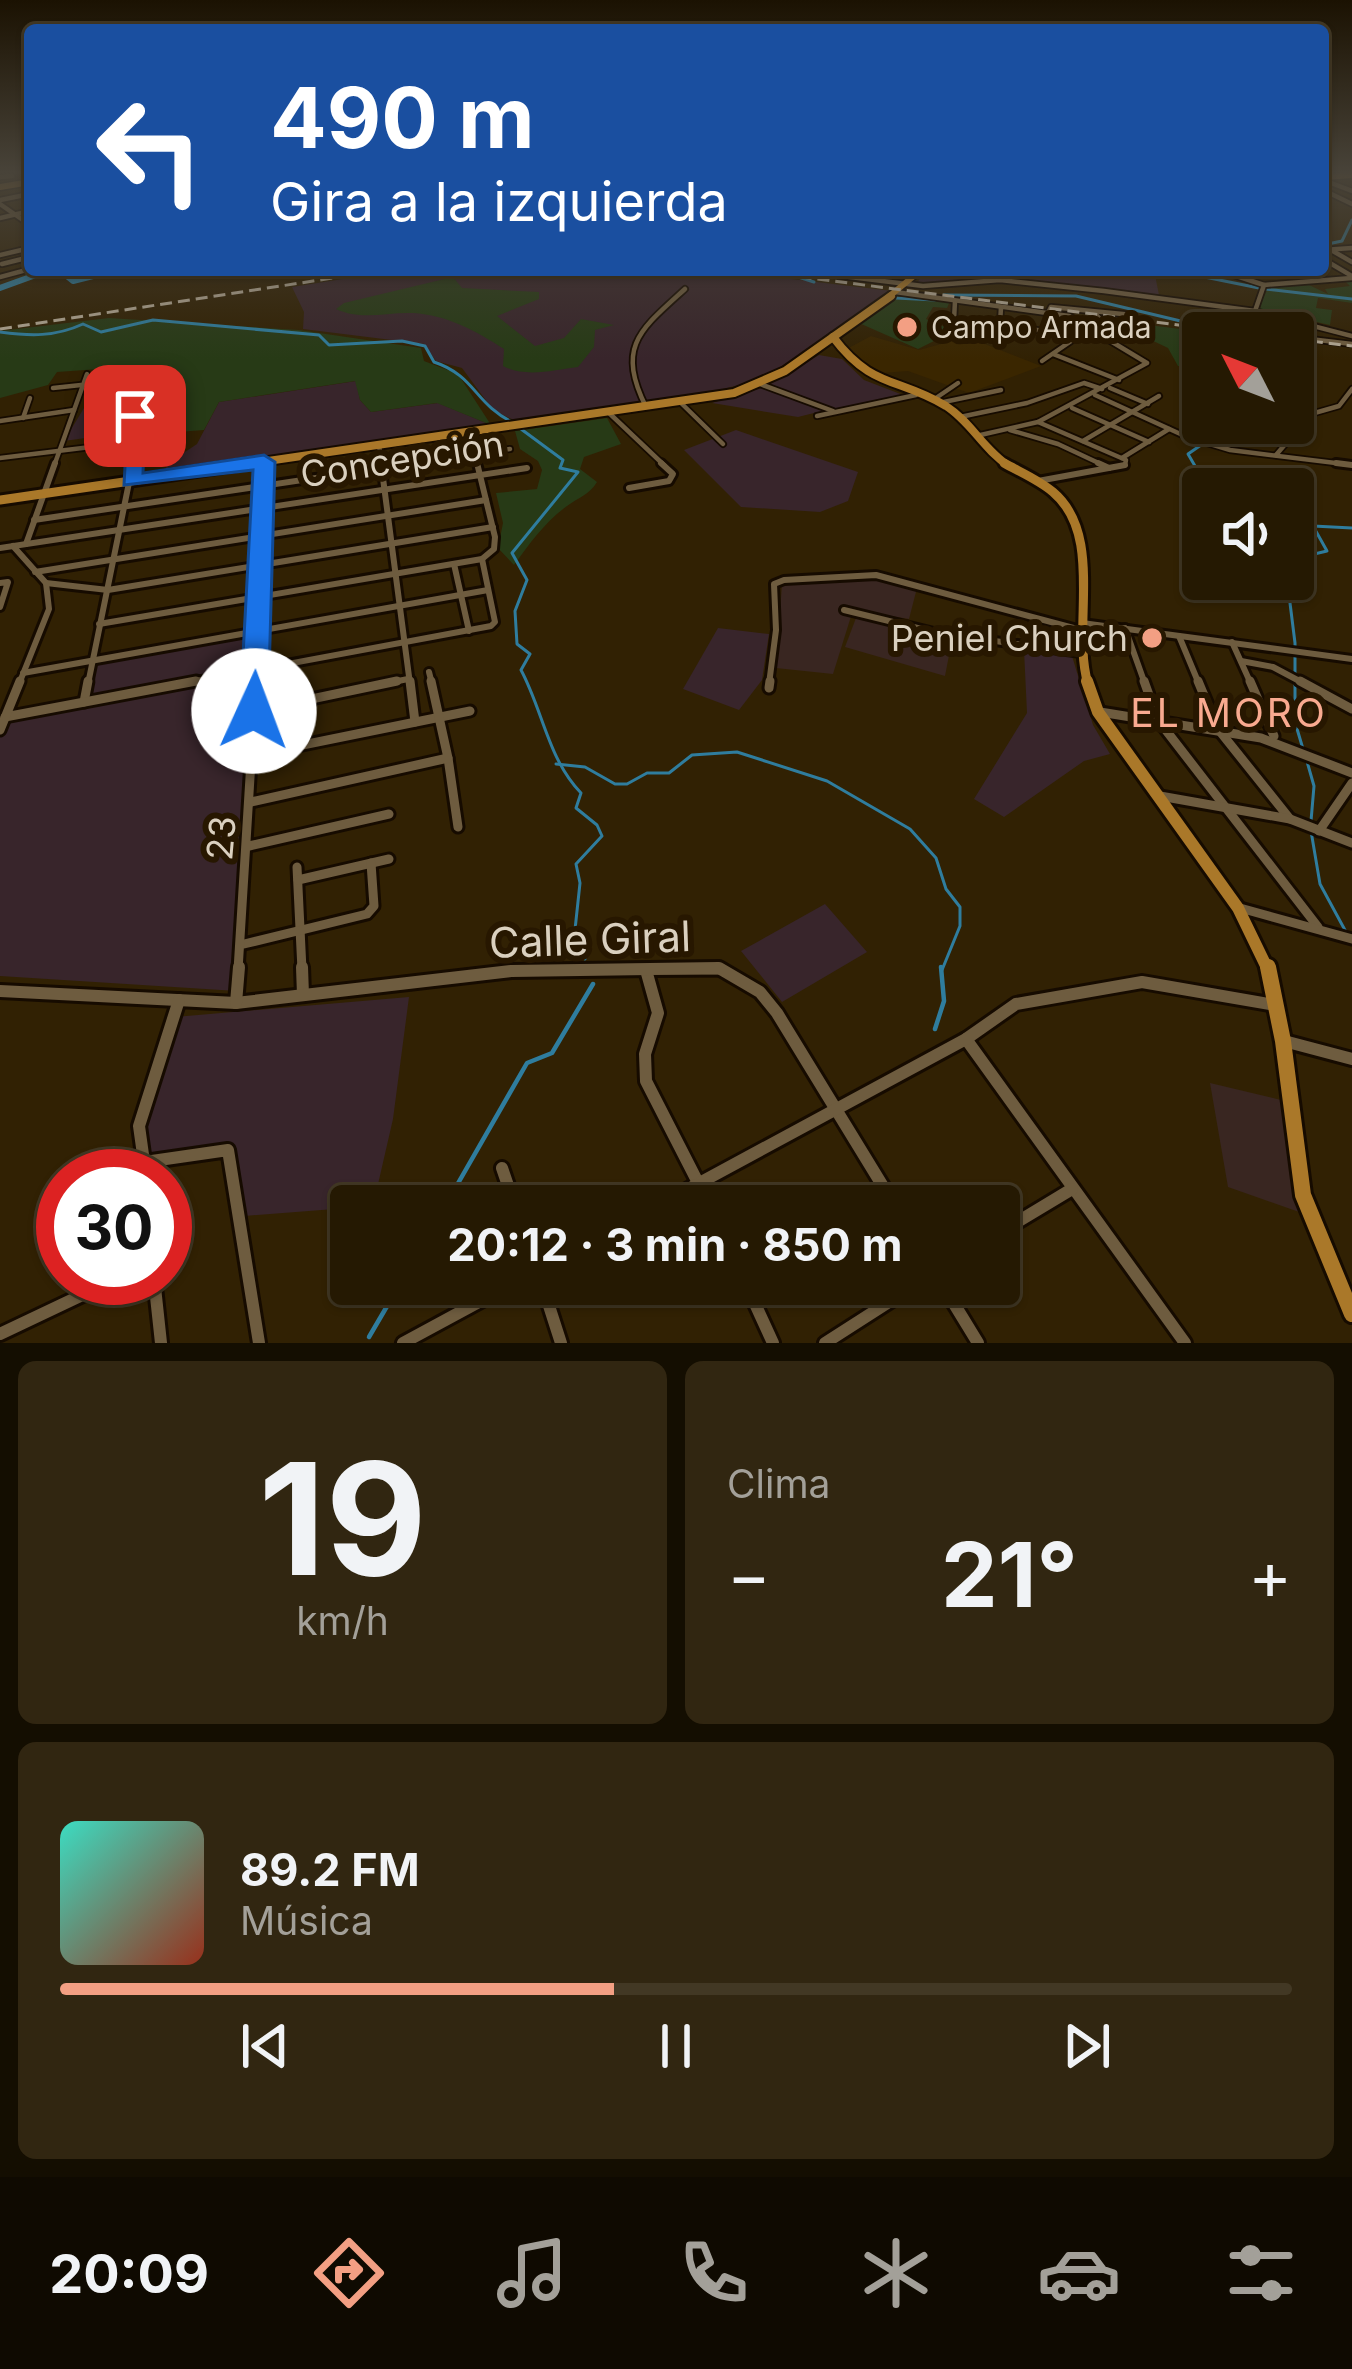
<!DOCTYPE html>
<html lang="es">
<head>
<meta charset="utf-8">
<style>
  body { margin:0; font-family:Inter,sans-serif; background:#312611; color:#f1f3f6; height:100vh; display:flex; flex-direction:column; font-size:45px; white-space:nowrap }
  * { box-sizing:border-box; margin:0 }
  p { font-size:39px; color:#a3a099 }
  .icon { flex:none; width:66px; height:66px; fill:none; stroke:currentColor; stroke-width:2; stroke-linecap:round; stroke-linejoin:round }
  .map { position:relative; height:1343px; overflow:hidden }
  .side { display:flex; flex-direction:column; gap:18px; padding:18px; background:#140e01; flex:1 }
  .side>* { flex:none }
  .hud { position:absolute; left:24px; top:24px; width:1305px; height:252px; border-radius:12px; box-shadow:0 3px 9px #0004,0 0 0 3px #423824; background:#1a4fa0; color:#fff; overflow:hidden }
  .needle { width:78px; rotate:312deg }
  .controls { position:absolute; left:1182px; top:312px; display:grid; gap:24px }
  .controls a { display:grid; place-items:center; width:132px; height:132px; border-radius:12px; background:#251902; box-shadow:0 3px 9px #0004,0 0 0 3px #423824; font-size:60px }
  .speed { position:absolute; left:36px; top:1149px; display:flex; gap:24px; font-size:60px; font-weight:700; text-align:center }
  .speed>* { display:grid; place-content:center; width:156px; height:156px; border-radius:50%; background:#251902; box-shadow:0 3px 9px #0004,0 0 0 3px #423824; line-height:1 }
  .speed .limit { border:18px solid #d22; background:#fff; color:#111 }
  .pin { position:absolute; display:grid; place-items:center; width:102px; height:102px; color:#fff; margin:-51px; border-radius:24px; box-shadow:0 6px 18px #0006 }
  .me { position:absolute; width:132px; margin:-66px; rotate:2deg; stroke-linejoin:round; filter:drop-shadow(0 0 9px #0008) }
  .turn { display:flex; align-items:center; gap:42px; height:252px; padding:0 48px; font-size:54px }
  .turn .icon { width:156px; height:156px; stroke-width:2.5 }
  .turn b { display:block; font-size:84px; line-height:102px }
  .big { font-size:90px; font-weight:700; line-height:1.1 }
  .side .card { flex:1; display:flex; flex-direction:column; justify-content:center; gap:18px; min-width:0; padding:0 42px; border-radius:18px; background:#312611 }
  .side .dial { align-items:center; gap:0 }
  .dial b { font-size:156px; line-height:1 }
  .song { display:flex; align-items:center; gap:36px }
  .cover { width:144px; height:144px; border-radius:18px; background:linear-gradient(135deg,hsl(170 70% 55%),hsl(10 70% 35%)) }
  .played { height:12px; border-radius:6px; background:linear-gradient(90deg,#f39f83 45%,#423824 45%) }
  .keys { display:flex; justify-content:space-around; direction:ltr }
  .heat { display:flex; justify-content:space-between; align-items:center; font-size:66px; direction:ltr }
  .side .tiles { flex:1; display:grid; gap:18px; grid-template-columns:1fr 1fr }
  .card:last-child { grid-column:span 2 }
  .trip { position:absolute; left:330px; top:1185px; width:690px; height:120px; border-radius:12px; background:#251902; box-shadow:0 3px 9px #0004,0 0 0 3px #423824; font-weight:700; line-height:120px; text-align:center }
  .dock { display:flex; height:192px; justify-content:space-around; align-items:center; background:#0f0a01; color:#a3a099 }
  .dock .icon { width:84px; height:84px }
  .dock .current { color:#f39f83 }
  .dock b { font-size:54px; color:#f1f3f6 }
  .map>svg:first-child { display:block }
</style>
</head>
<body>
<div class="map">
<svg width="1352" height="1343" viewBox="0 0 1352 1343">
  <rect width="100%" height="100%" fill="#312103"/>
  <g fill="#392621">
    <path d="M874,578L917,588L909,619L853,610L833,674L776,668L782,584Z"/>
    <path d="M856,618L952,640L945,676L845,647Z"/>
    <path d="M1210,1083L1281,1100L1302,1213L1228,1187Z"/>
  </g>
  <g fill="#38252b">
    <path d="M400,270H716L892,291L791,361L755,381L703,394L518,422L493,410L462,368L436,361L424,344L303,329L304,312L292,287Z"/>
    <path d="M925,270H1154L1159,295L996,278L916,285Z"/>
    <path d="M819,355L842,359L864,380L903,395L833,409L767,386Z"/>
    <path d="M356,381L360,400L371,412L438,403L491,425L165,472L167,464L197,444L219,402Z"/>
    <path d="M762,388L822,410V411L798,417L712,403Z"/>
    <path d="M131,402L128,432L64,441L84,408Z"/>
    <path d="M736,430L858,472L848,501L820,512L741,507L684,450Z"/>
    <path d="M718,628L769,634L762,680L739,710L683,689Z"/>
    <path d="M245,638V670L85,697L92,664Z"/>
    <path d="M1024,650L1072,656L1093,725L1110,754L1084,761L1004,817L974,799L1027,713Z"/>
    <path d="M249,676L237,991L0,976V737L6,720Z"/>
    <path d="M825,904L867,952L782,1002L741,951Z"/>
    <path d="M409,997L393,1119L373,1206L244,1216L231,1146L147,1155L142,1136L175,1017Z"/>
  </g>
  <path fill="#3a2600" d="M871,336L919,350L967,337L1041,366L969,393L908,371L870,374L845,350Z"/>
  <g fill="#273a16">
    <path d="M453,277L462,288L539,292V299L497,316L535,346L564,338L581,319L614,325L595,330L594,347L578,367C554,370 525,378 503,366L504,349C476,331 447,315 413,313C385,312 362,321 336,309L344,303Z"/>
    <path d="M1345,281H1352V303L1318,298L1316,308L1332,310L1330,325L1257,309L1270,285H1309L1328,294L1325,289L1350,286Z"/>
    <path d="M900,294L950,301L947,308L933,307L926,319L954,331L918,349L859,323Z"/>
    <path d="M109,318L299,330L421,348L424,361L458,374L491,425L437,403L371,412L360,400L355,381L219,402L204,430L178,432L173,394L99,404L103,393H90L99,369L57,372L48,385L0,398V331Z"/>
    <path d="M1124,322L1213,333H1203V369L1178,366L1168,348L1128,329Z"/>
    <path d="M607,418L621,444L584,457L580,469L597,482C589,495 579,497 567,506C545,522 530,543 514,565L498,548L503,523L496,493L537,489L542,470L538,461L520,449L515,431Z"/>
  </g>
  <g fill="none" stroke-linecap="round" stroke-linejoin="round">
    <g stroke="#2f7d9e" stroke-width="3">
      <path d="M1323,245L1342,241L1352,220"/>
      <path d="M776,270L814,282"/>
      <path d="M1170,270L1259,288"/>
      <path d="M1266,289L1352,299"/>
      <path d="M944,295L1076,296L1189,323"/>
      <path d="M896,298L935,300"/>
      <path d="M1191,327L1203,335"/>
      <path d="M0,332C30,336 55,337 83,324L101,332L153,320L319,335L329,345L402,341L425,346L434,362C476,376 474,404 514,423"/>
      <path d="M1203,414H1186L1208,438"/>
      <path d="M521,429L563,460L560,468L578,472L512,553L527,580L515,611L517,644L530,654L521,670C543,711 548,759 581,793L576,808L597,825L602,836L576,864L580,883L574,939L584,949L585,959"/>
      <path d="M1204,443L1188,454L1195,466L1228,489"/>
      <path d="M1293,525L1313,526L1327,551L1293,559"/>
      <path d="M1313,526L1352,528"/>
      <path d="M1287,579L1295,643V722L1303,749"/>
      <path d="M1306,758L1314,786L1311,821"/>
      <path d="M556,764L585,767L615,784H627L647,773H669L692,755L737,752L827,781L910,829L936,858L946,889L960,907V926L942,970"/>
      <path d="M1311,831L1320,884L1346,932"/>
    </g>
    <g stroke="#2f7d9e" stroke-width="4.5">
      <path d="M935,1029L944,1001L941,967"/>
      <path d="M445,1206L527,1063L552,1053L593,984"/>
      <path d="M369,1337L400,1284"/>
    </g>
    <path stroke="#2f7d9e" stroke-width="6" d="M0,288L33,276L63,273L73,281L117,270"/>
    <defs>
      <g id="minor-far3">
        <path d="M0,177L12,176"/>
        <path d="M1323,180L1352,191"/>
        <path d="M1323,190L1352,204"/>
        <path d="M0,200L30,194"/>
        <path d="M0,204L30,225"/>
        <path d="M0,218L30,211"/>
        <path d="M1323,250L1352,248"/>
        <path d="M1331,250L1352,262"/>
        <path d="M0,255L30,248"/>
        <path d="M1323,259L1352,276"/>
        <path d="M2,264L30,257"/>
        <path d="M793,270L923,286L1000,280L1104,291L1255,311L1352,336"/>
        <path d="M1218,270L1264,285L1352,278"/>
        <path d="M0,277L30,269"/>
        <path d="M895,292L1069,316L1147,363L1038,422L976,436"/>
        <path d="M955,301L954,320L1079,335"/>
        <path d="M1255,311L1264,285"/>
        <path d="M1048,313L1051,307L1133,315"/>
        <path d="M1091,329L1103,323L1094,312"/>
        <path d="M1250,332L1259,333"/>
        <path d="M1293,337L1352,344"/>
        <path d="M999,342L1001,307"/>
        <path d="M1053,354L1119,380"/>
        <path d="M1042,361L1077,337"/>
        <path d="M760,384L833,411"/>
        <path d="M53,388L81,385"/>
        <path d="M1110,388L1148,404"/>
        <path d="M1095,395L1187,437L1230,450L1352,465"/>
        <path d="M933,400L958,383"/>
        <path d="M680,402L723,444"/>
        <path d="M939,403L1001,390"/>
        <path d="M1293,406L1311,414"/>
        <path d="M646,407C616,346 640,330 685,289"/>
        <path d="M1072,408L1149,442"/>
        <path d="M608,412L665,466"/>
        <path d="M817,416L916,395"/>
        <path d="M960,417L1027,403L1084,383L1102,389"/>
        <path d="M23,418L30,398"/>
        <path d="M0,421L74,410"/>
        <path d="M1038,422L1126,460L1125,465"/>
        <path d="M1010,430L1058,444L1105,466"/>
        <path d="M469,432L477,466"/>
        <path d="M1083,441L1159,396"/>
        <path d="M379,445L382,466"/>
        <path d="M1276,455L1311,414L1339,406L1352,389"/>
        <path d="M0,458L132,442"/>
        <path d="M1122,458L1169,429"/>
        <path d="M54,466L87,374"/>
        <path d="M133,466L137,405L160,400"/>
        <path d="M396,466L510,449"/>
        <path d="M1120,466L1125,465"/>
      </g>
      <g id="minor-far2">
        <path d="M381,463L410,684"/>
        <path d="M1098,463L1109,468"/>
        <path d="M1336,463L1352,465"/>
        <path d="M1038,481L1125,465"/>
        <path d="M629,488L669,481L673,474L661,463"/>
        <path d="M34,520L416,463"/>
        <path d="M26,544L55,463"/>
        <path d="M13,546L46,583L49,609L19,684"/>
        <path d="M0,548L527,468"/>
        <path d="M454,564L469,631"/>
        <path d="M35,572L486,500"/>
        <path d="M0,583L8,582L0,607"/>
        <path d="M46,583L108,590L493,527"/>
        <path d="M844,610L938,633L1081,653"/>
        <path d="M1082,623L1352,659"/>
        <path d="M99,624L482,559L494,549L495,537L477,463"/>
        <path d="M1125,628L1145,684"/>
        <path d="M1179,636L1199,684"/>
        <path d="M1232,642L1251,684"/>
        <path d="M1241,661L1273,667L1305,684"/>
        <path d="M429,672L432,684"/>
        <path d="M23,673L488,590"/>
        <path d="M88,684L133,463"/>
        <path d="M180,684L491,626L495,622L482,559"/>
        <path d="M256,684L264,463"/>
        <path d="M383,684L408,679"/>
        <path d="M769,684L776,630L774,584L784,580L876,575L1081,630"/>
      </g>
      <g id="minor-far1">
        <path d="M410,681L415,722"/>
        <path d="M1144,681L1158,720L1318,927"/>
        <path d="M1198,681L1218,729L1290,819"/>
        <path d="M1250,681L1274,736"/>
        <path d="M1300,681L1352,709"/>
        <path d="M769,688L770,681"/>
        <path d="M84,702L88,681"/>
        <path d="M254,711L397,681"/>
        <path d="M1100,712L1261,738L1352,773"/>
        <path d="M5,717L196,681"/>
        <path d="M0,730L20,681"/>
        <path d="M253,755L470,711"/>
        <path d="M448,758L458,827"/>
        <path d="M1160,796L1290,819L1352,843"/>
        <path d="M251,802L448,758L431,681"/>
        <path d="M1319,831L1352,783"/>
        <path d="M249,846L389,814"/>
        <path d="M297,867L302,970"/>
        <path d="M298,880L389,859"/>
        <path d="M1240,908L1352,939"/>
        <path d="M244,944L367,914L374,906L371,863"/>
        <path d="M238,970L256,681"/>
        <path d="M572,970H723"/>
      </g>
      <g id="minor">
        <path d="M302,967L303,995"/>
        <path d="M646,970L658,1013L645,1054L646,1081L710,1206"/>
        <path d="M0,991L236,1003L511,971L719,968L760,992L777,1013L895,1206"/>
        <path d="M236,1003L239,967"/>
        <path d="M966,1039L1185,1343"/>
        <path d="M1284,1041L1352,1059"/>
        <path d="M145,1162L228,1150L259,1343"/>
        <path d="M502,1168L515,1206"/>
        <path d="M146,1176L139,1126L179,1000"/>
        <path d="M657,1206L966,1039L1016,1004L1142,982L1275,1005"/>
        <path d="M999,1233L1072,1189"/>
        <path d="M154,1278L161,1343"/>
        <path d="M542,1284L561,1343"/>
        <path d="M746,1284L773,1343"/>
        <path d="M942,1284L978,1343"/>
        <path d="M0,1334L118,1278"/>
        <path d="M403,1343L512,1284"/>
        <path d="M825,1343L917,1284"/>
      </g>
      <g id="major-far4">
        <path d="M1323,177L1352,175"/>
        <path d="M0,187L30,182"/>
        <path d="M886,299L921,270"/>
      </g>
      <g id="major-far3">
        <path d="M833,337C872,389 898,377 946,406C971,422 984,450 1009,466"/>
        <path d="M233,466L734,393L785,371L891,296"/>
      </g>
      <g id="major-far2">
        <path d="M1004,463C1020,472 1039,480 1053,492C1105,536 1071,627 1088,684"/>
        <path d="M0,500L254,463"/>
      </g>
      <path id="major-far1" d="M1087,681L1098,712L1238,908L1268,970"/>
      <path id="major" d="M1268,967L1283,1041L1303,1195L1352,1314"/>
    </defs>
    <use href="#minor-far3" stroke="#160b00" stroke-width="8"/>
    <use href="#minor-far2" stroke="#160b00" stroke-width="12"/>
    <use href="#minor-far1" stroke="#160b00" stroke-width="15"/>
    <use href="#minor" stroke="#160b00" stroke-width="18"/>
    <use href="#major-far4" stroke="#160b00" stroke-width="9"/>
    <use href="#major-far3" stroke="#160b00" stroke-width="12"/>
    <use href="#major-far2" stroke="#160b00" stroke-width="15"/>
    <use href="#major-far1" stroke="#160b00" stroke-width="18"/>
    <use href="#major" stroke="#160b00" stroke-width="22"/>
    <use href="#minor-far3" stroke="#6e5c3f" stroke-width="4.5"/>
    <use href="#minor-far2" stroke="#6e5c3f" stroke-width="6"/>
    <use href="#minor-far1" stroke="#6e5c3f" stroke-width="9"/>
    <use href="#minor" stroke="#6e5c3f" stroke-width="12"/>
    <use href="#major-far4" stroke="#aa7829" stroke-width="6"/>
    <use href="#major-far3" stroke="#aa7829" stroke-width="8"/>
    <use href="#major-far2" stroke="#aa7829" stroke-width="9"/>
    <use href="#major-far1" stroke="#aa7829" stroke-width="12"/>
    <use href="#major" stroke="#aa7829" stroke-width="16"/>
    <g stroke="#b3a894" stroke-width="3" stroke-dasharray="12 6" stroke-linecap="butt">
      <path d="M746,270L1242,333"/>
      <path d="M0,329L385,270"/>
      <path d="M1293,339L1352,346"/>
    </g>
  </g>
  <linearGradient id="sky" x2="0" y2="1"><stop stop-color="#1b1202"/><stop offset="0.48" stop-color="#484339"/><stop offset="1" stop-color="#484339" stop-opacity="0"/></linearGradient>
  <rect width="1352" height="359" fill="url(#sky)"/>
  <path fill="#1a73e8" stroke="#114b97" stroke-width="3" d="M128,411L145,416L143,473L264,455L275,462L268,711L264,719L254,722L240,711L253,470L124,485Z"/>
  <g fill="#f39f83" stroke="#271700" stroke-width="4.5">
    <circle cx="907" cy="327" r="12"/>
    <circle cx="1152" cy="638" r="12"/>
  </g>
  <g text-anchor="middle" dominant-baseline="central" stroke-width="12" stroke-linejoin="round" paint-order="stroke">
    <g font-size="30" fill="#dad0bf" stroke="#271700" text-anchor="start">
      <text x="931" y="327">Campo Armada</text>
    </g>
    <g font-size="36" fill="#dad0bf" stroke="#271700">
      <text transform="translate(402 459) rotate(-9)">Concepción</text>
      <text transform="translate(221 838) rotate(-85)">23</text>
    </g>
    <g font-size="36" fill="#dad0bf" stroke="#271700" text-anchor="end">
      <text x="1128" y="638">Peniel Church</text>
    </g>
    <g font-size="39" letter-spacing="3" fill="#f9aa90" stroke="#271700">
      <text x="1229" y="712">EL MORO</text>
    </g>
    <g font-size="42" fill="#dad0bf" stroke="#271700">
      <text transform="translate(590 939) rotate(-2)">Calle Giral</text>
    </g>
  </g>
</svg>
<div class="controls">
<a><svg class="needle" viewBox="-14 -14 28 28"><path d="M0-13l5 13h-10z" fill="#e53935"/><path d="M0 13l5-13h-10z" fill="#a3a099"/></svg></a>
<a><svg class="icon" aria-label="sound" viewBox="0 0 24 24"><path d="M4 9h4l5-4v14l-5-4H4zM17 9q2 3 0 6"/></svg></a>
</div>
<div class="speed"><div class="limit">30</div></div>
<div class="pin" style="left:135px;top:416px;background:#d93025"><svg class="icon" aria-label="arrive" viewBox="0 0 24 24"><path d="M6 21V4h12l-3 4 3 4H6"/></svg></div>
<svg class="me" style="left:254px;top:711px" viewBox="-20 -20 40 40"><circle r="19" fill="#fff"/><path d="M0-13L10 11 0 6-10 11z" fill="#1a73e8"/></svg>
<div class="trip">20:12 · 3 min · 850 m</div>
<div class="hud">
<div class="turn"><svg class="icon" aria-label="left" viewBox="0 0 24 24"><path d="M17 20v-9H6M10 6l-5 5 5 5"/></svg><div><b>490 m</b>Gira a la izquierda</div></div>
</div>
</div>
<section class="side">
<div class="tiles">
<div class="card dial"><b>19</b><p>km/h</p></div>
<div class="card"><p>Clima</p>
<div class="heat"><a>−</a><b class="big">21°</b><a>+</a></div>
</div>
<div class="card">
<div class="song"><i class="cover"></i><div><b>89.2 FM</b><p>Música</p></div></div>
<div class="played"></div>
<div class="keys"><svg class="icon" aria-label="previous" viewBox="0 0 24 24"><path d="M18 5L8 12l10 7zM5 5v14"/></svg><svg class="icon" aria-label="pause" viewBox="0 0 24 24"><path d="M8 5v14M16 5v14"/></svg><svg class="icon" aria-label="next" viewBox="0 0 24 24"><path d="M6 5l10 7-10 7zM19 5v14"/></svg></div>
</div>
</div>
</section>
<nav class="dock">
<b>20:09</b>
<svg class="icon current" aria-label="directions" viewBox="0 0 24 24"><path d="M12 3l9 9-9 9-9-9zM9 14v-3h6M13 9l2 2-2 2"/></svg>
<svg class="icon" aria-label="music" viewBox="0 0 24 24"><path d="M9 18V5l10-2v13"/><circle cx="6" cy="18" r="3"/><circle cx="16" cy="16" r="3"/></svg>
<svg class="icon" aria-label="phone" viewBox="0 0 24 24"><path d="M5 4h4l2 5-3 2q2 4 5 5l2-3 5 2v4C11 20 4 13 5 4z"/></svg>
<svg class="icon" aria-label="climate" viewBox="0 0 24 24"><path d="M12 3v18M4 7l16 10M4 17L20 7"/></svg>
<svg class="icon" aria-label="car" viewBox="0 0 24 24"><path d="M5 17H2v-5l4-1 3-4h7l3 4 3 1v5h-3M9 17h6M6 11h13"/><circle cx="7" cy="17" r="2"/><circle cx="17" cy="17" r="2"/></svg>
<svg class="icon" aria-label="filters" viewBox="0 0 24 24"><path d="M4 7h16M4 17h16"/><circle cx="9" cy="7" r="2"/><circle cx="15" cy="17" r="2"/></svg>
</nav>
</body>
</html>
